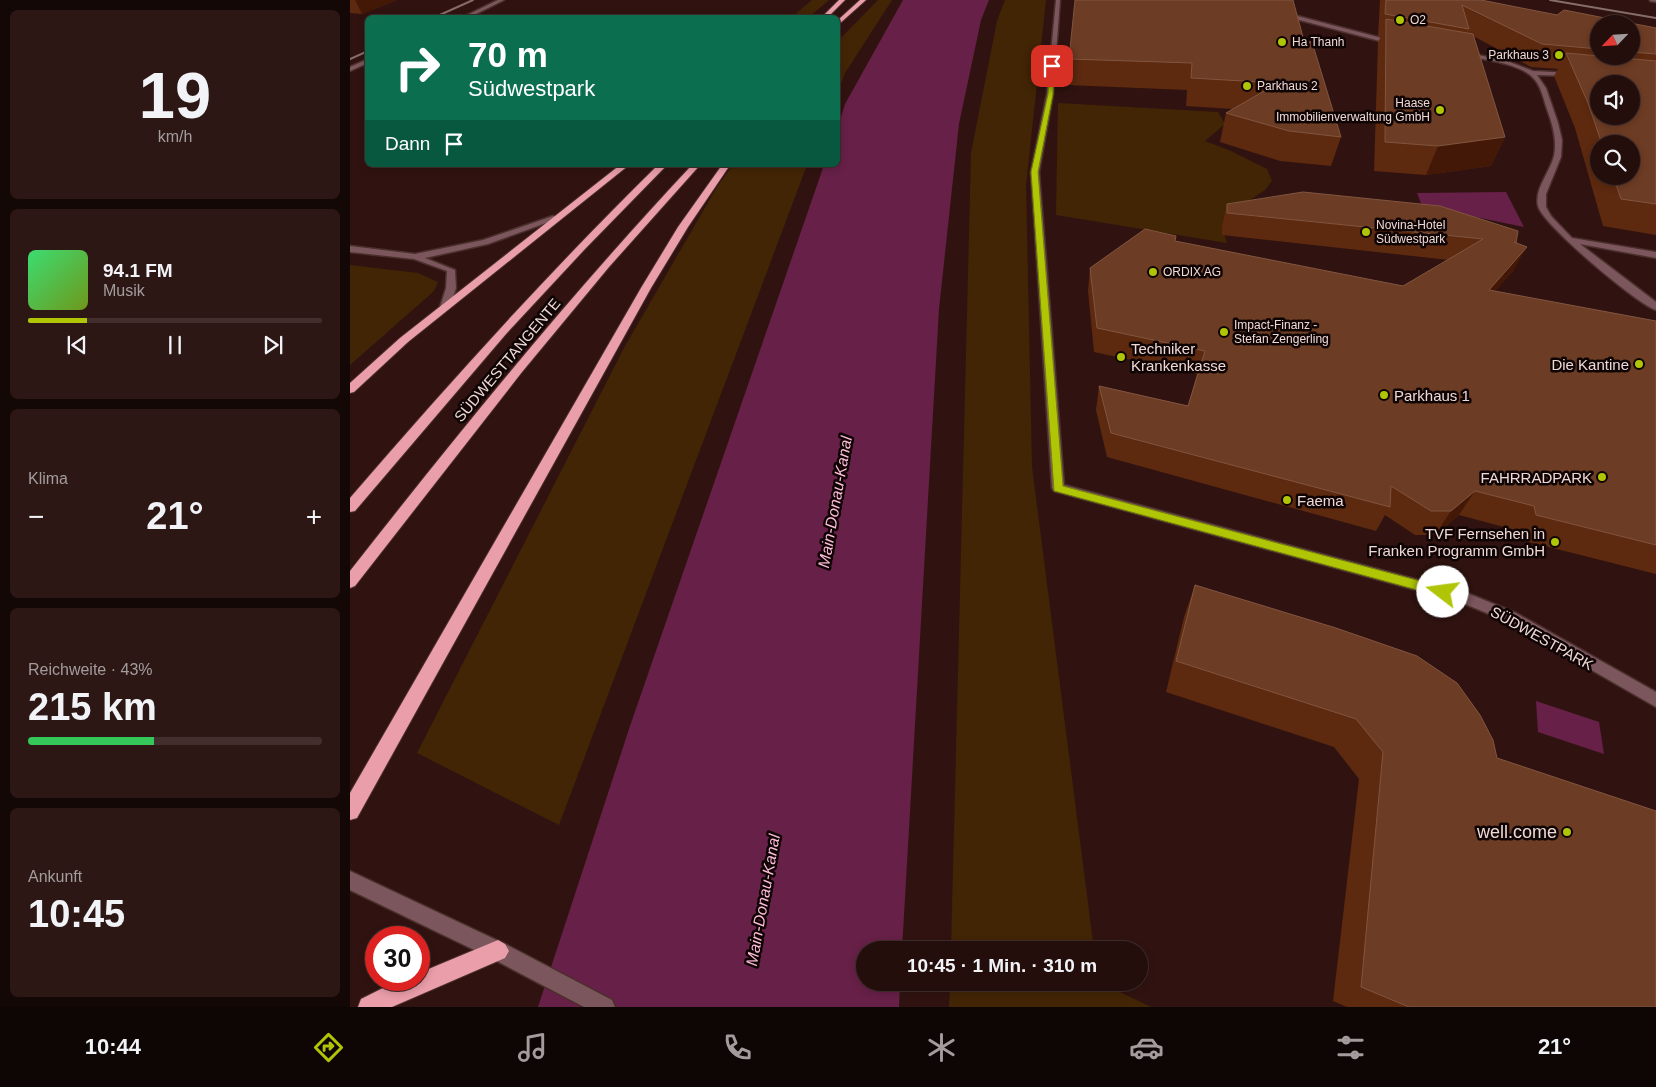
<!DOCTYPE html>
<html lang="de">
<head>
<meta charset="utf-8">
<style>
  body { margin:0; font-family:Helvetica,sans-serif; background:#2c1715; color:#f1f3f6; height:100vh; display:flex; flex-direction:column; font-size:19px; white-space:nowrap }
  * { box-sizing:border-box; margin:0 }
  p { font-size:16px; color:#a39c9d }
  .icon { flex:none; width:28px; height:28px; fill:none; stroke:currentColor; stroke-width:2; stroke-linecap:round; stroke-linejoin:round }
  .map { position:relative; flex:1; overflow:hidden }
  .sheet { display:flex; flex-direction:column; gap:10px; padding:10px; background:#140807; width:350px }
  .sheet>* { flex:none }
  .guide { position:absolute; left:15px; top:15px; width:475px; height:152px; border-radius:8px; box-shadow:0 2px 8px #0003,0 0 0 1px #412e2d; background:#0b6e4f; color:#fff; overflow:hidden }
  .needle { width:32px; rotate:245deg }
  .tools { position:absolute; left:1240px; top:15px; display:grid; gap:10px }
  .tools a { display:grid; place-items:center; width:50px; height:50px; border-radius:50%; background:#240e0c; box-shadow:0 2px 8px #0003,0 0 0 1px #412e2d; font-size:25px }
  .speed { position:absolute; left:15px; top:926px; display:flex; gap:10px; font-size:25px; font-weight:700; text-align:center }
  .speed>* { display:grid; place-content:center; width:65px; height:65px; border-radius:50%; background:#240e0c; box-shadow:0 2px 8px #0003,0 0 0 1px #412e2d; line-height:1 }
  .speed .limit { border:8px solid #d22; background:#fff; color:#111 }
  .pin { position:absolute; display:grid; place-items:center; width:42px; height:42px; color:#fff; margin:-21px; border-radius:10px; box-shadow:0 2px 8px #0006 }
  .me { position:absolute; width:55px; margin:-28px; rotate:285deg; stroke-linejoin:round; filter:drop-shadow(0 0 4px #0008) }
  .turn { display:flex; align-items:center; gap:18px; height:105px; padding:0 20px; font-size:22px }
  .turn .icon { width:65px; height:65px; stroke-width:2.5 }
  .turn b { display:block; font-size:35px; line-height:42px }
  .then { display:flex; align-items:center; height:48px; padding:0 20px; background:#0003; gap:10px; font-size:19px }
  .big { font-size:38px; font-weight:600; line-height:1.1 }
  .sheet .card { flex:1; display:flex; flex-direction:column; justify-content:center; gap:8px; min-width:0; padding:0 18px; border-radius:8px; background:#2c1715 }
  .sheet .dial { align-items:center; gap:0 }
  .dial b { font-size:65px; line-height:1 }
  .song { display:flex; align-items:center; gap:15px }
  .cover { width:60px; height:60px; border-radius:8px; background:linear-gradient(135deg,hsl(140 70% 55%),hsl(80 70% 35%)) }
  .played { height:5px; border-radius:2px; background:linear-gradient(90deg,#afc506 20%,#412e2d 20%) }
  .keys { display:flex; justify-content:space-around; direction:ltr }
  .heat { display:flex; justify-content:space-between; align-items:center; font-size:28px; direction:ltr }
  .charge { height:8px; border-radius:4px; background:linear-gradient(90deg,#34c759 43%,#412e2d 0) }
  .trip { position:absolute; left:506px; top:941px; width:292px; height:50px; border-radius:25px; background:#240e0c; box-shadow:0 2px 8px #0003,0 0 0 1px #412e2d; font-weight:600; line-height:50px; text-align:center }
  .tabs { display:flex; height:80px; justify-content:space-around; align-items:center; background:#0e0605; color:#a39c9d }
  .tabs .icon { width:35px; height:35px }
  .tabs .on { color:#afc506 }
  .tabs b { font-size:22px; color:#f1f3f6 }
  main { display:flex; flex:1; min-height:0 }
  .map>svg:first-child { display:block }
</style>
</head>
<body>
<main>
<section class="sheet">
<div class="card dial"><b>19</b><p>km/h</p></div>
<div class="card">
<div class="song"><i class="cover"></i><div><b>94.1 FM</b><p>Musik</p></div></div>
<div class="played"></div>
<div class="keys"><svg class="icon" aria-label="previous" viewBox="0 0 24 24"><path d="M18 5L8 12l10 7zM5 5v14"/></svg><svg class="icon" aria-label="pause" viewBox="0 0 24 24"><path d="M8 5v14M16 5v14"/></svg><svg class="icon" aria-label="next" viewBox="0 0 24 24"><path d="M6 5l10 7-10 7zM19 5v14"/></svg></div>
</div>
<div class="card"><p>Klima</p>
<div class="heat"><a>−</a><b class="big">21°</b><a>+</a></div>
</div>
<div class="card"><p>Reichweite · 43%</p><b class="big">215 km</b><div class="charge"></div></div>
<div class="card"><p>Ankunft</p><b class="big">10:45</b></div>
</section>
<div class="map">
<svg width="1306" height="1007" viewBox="0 0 1306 1007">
  <rect width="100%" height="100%" fill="#301310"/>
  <g fill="#422505">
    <path d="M462,0H479L459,17H442Z"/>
    <path d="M528,0H542L495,73L488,92V41Z"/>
    <path d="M655,0H696L676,185L682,467L744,950H601L621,153L647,21Z"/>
    <path d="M708,103L868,112L875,124L855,141L881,151L917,169L922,181L915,190L891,206L872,228L877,243L706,215Z"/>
    <path d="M383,165H457L209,825L67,753L275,346L367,187Z"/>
    <path d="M0,265L68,273L88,282L84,291L0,365Z"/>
    <path d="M749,982L801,1007H599L600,983Z"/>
  </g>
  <g fill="#672047">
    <path d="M553,0H639L631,20L609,124L589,309L552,950H515V982L550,983L549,1007H188L280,726L474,165H488V127L495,104Z"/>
    <path d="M1156,192L1174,227L1072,206L1067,193Z"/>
    <path d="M1186,701L1249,722L1254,754L1188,732Z"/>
  </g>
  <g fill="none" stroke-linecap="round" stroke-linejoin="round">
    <defs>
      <g id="minor">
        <path d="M148,0H154L118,18H111Z"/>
        <path d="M706,0H710L703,94L689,172L714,485L1117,593L1166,613L1306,692V707L1156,621L1110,602L704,491L702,488L681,172L697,94Z"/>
        <path d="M1300,0H1306V2L1300,1Z"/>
        <path d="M932,12L1047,42L1048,43L1045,45L930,15Z"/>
        <path d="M1114,52L1157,61L1183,71L1224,73L1222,76L1187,75L1196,88L1208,123L1212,140L1211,157L1196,194V207L1201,216L1222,238L1306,252V258L1230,244L1306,302V310C1288,305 1192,224 1188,206C1184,189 1200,172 1204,156C1207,141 1203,126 1198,112C1194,102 1192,88 1185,80C1172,63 1134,60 1112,55Z"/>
        <path d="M18,59V63L0,71V67Z"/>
        <path d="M203,216L210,218L138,244L75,258L105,270L106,288L100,307L95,310L90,307L96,288L97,271L64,259L0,252V246L65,254L133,240Z"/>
      </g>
      <path id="tertiary" d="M0,871L155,944L262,1000L265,1007H234L141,958L0,890Z"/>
      <g id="trunk">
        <path d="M489,0H495L477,18H471Z"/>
        <path d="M510,0H516L488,25V20Z"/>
        <path d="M270,165H279L58,342L4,392L0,393V383L50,338Z"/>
        <path d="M308,165H317L235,249L156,334L5,511L0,512V498C99,383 200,271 308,165Z"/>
        <path d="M342,165H350L259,267L172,372L5,586L0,588V571C109,432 221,294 342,165Z"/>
        <path d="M372,165H380L338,227L301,288L7,818L0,820V793L291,288L328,227Z"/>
        <path d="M148,940L155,944L159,951L155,958L42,1007H8L11,999L45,982L51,980H69V973Z"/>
      </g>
    </defs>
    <use href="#minor" stroke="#4b2f2c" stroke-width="3"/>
    <use href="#tertiary" stroke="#4b2f2c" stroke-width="3"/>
    <use href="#trunk" stroke="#4b2f2c" stroke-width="2"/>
    <use href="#minor" fill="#7b565c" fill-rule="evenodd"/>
    <use href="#tertiary" fill="#7b565c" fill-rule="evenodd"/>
    <use href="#trunk" fill="#ea9eaa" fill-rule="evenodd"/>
    <g stroke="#866d6a" stroke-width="2">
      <path d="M1200,0L1306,18"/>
      <path d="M83,18L123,0"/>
      <path d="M0,59L18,51"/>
    </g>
  </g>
  <g fill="#5d290f" fill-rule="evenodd">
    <path d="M0,0H47L12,14L0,13Z"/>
    <path d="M1030,0H1131L1207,15L1214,10L1306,28V235L1253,226L1225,128L1204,76L1208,69L1181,67L1123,36L1155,137L1141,166L1076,175L1024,171L1028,43L1031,36H1028ZM1249,24H1281V56H1249ZM1249,84H1281V116H1249ZM1249,144H1281V176H1249Z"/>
    <path d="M954,41L991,137L981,166L930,161L870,142L876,113L883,109L836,106L837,90L717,85L719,59Z"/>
    <path d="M877,204L1166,243L1164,270L1145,291L1306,321V574L1167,539L1165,530L1109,515L1085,535H1065L1035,515L1026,531L757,457L746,410L749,386L838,406L847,374L744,352L738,291L740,268L825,241L1053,286L1099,260L872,235V226Z"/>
    <path d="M845,585L1147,758L1306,1007H997L983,1001L1009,779L984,747L816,692L834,617Z"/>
  </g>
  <g fill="#441806">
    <path d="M5,0H47L12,14Z"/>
    <path d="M1155,137L1141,166L1076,175L1088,146Z"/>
    <path d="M1177,247L1164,270L1126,313L1139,290Z"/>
    <path d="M1125,491L1109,515L1085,535L1101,511Z"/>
  </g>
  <g fill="#6d3c24" stroke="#815540" fill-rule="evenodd">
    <path d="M725,0H943L954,41L962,42L991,137L939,131L876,113L928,83L841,78L842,63L719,59Z"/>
    <path d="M1036,0H1131L1207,15L1214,10L1306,28V54L1281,52V24H1249V49L1192,44L1112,5L1119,29L1035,14Z"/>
    <path d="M1036,19L1123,34L1155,137L1088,146L1035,142Z"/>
    <path d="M1216,53L1306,61V204L1271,199L1263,176H1281V144H1252L1238,103ZM1249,84H1281V116H1249Z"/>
    <path d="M953,192L1090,206L1168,231L1166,243L1164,242L1177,247L1139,290L1306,321V545L1186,515L1184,506L1125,491L1101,511H1081L1041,486L1040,507L761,433L749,386L838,406L855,351L747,328L740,268L795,229L826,236L825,241L1053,286L1133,239L877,213V204Z"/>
    <path d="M845,585L986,628L1067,656L1107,683L1130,715L1143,740L1147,758L1306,811V1007H1059L1011,987L1033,752L1006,719L826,661Z"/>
  </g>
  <path fill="#afc506" stroke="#728004" d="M702,65L704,66L703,94L688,172L713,486L1093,587L1099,592L1097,596L1093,597L704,491L681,172L698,94L699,66Z"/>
  <g fill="#afc506" stroke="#0f0404" stroke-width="2">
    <circle cx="1050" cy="20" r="5"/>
    <circle cx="932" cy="42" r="5"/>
    <circle cx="1209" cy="55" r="5"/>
    <circle cx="897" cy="86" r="5"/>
    <circle cx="1090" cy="110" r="5"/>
    <circle cx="1016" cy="232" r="5"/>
    <circle cx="803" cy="272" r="5"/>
    <circle cx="874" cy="332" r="5"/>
    <circle cx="771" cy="357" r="5"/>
    <circle cx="1289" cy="364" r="5"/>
    <circle cx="1034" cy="395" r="5"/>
    <circle cx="1252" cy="477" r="5"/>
    <circle cx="937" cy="500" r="5"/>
    <circle cx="1205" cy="542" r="5"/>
    <circle cx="1217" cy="832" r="5"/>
  </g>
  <g text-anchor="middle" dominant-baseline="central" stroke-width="5" stroke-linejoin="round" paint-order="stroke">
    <g font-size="12" fill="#eed9d6" stroke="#0f0404" text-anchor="start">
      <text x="1060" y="20">O2</text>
      <text x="942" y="42">Ha Thanh</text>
      <text x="1199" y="55" text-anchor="end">Parkhaus 3</text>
      <text x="907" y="86">Parkhaus 2</text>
      <text x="1080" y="103" text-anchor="end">Haase<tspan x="1080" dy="14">Immobilienverwaltung GmbH</tspan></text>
      <text x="1026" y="225">Novina-Hotel<tspan x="1026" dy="14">Südwestpark</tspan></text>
      <text x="813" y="272">ORDIX AG</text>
      <text x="884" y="325">Impact-Finanz -<tspan x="884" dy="14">Stefan Zengerling</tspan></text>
    </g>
    <g font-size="15" fill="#eed9d6" stroke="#0f0404" text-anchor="start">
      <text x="781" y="348">Techniker<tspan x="781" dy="17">Krankenkasse</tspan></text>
      <text x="1279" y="364" text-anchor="end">Die Kantine</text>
      <text x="1044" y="395">Parkhaus 1</text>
      <text x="1242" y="477" text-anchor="end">FAHRRADPARK</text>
      <text x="947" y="500">Faema</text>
      <text x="1195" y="533" text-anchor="end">TVF Fernsehen in<tspan x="1195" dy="17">Franken Programm GmbH</tspan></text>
    </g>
    <g font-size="15" fill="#eed9d6" stroke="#0f0404">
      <text transform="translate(157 360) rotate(-50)">SÜDWESTTANGENTE</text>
      <text transform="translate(1192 638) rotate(29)">SÜDWESTPARK</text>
    </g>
    <g font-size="16" font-style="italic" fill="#febcda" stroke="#0f0404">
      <text transform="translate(485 502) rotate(-80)">Main-Donau-Kanal</text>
      <text transform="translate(413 900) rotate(-80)">Main-Donau-Kanal</text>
    </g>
    <g font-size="18" fill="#eed9d6" stroke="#0f0404" text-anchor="end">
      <text x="1207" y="832">well.come</text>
    </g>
  </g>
</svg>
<div class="tools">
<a><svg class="needle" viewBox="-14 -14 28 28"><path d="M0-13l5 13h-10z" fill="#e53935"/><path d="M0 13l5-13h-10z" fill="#a39c9d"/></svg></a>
<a><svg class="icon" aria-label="sound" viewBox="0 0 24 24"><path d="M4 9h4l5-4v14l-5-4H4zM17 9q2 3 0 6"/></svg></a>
<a><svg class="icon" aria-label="search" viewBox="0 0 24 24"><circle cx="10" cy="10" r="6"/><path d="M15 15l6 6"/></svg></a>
</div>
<div class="speed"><div class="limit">30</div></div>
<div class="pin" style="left:702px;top:66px;background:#d93025"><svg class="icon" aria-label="arrive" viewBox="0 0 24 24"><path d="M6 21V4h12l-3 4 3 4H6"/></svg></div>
<svg class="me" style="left:1093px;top:592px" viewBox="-20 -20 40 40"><circle r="19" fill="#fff"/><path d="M0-13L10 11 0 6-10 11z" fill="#afc506"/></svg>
<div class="trip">10:45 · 1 Min. · 310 m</div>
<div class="guide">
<div class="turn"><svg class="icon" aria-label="right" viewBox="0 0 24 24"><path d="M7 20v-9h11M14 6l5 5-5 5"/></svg><div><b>70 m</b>Südwestpark</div></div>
<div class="then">Dann<svg class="icon" aria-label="arrive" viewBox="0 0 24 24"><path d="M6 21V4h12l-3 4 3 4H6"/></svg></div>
</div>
</div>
</main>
<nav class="tabs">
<b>10:44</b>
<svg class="icon on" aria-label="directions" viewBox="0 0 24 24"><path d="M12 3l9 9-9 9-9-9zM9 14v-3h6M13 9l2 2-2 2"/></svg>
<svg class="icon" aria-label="music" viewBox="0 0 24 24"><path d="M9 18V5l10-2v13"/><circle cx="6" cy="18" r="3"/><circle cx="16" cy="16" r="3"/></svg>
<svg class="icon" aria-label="phone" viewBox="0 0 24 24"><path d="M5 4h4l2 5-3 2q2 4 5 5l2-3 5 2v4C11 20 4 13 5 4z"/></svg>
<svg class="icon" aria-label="climate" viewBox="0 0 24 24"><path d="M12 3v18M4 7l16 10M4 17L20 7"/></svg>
<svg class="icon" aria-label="car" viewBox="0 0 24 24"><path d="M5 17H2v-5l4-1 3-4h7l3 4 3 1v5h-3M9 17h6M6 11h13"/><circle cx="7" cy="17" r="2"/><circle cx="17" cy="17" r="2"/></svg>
<svg class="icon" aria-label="filters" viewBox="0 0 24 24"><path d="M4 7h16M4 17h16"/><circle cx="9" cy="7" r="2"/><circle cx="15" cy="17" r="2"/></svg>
<b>21°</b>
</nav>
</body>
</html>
